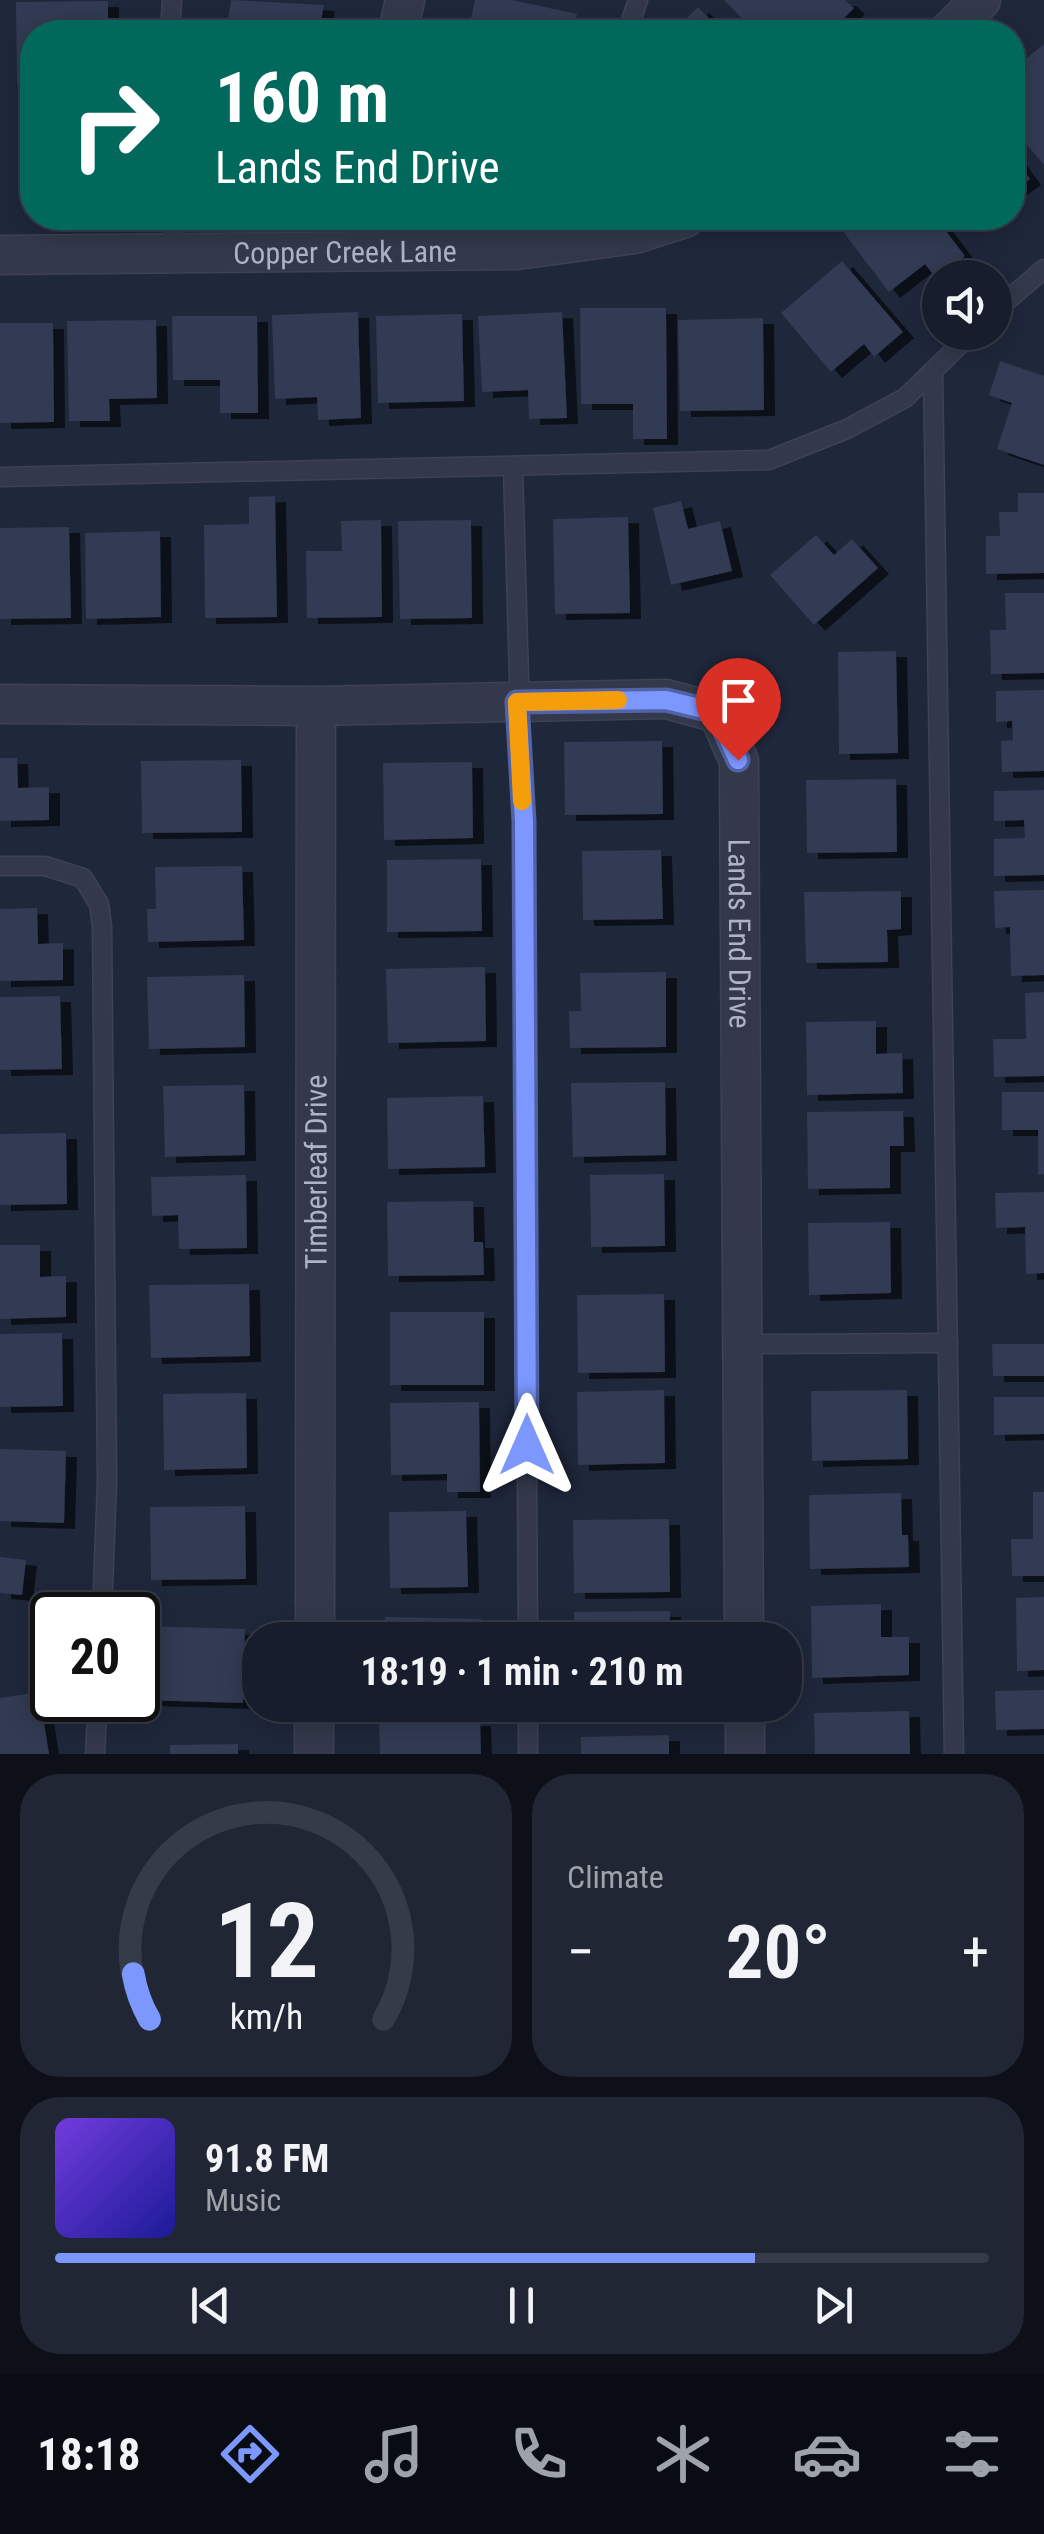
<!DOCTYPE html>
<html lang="en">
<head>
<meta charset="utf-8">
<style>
  body { margin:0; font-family:"Roboto Condensed",sans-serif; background:#202634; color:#f1f3f6; height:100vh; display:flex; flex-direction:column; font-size:38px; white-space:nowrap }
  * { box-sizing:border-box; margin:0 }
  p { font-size:32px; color:#9ea2a9 }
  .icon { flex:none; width:55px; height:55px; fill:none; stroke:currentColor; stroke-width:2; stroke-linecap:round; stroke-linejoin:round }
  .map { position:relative; height:1754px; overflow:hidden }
  .sheet { display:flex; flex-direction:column; gap:20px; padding:20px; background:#0d1018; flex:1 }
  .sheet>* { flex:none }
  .hud { position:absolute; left:20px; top:20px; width:1005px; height:210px; border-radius:40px; box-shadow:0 5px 25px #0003,0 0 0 2px #363b48; background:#00695c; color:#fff; overflow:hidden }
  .tools { position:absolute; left:922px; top:260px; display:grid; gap:20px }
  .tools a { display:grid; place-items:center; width:90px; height:90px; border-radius:50%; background:#171d2c; box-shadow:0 5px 25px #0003,0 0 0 2px #363b48; font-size:50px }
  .speed { position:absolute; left:30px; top:1592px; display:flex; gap:20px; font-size:50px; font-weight:700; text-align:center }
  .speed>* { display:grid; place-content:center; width:130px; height:130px; border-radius:50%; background:#171d2c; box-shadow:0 5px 25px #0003,0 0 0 2px #363b48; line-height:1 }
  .speed .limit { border:5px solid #111; border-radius:15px; background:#fff; color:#111 }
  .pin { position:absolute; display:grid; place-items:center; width:85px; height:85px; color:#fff; margin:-102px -42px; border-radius:50% 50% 50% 0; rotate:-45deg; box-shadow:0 0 10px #0007 }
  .pin .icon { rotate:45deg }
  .me { position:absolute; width:110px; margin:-55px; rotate:0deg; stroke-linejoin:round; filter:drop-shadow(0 0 8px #0008) }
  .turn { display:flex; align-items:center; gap:35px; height:210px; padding:0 30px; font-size:45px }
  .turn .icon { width:130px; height:130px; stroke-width:2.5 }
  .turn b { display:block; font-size:70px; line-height:85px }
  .big { font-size:75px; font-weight:700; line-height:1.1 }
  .sheet .widget { flex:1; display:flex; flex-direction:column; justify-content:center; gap:15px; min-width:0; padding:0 35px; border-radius:40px; background:#202634 }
  .sheet .dial { align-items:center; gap:0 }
  .dial svg { height:260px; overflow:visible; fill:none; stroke:#363b48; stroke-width:7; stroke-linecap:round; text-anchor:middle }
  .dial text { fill:#f1f3f6; stroke:none }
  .song { display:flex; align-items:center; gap:30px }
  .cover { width:120px; height:120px; border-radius:15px; background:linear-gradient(135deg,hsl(260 70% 55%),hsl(240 70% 35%)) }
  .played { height:10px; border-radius:5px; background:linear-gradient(90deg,#7c98ff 75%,#363b48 75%) }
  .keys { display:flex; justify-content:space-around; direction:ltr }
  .heat { display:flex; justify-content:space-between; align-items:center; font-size:55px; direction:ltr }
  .sheet .tiles { flex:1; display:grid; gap:20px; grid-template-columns:1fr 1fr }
  .widget:last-child { grid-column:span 2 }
  .trip { position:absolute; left:242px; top:1622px; width:560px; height:100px; border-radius:40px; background:#171d2c; box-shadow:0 5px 25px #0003,0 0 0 2px #363b48; font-weight:700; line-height:100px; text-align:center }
  .dock { display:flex; height:160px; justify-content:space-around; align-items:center; background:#090c12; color:#9ea2a9 }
  .dock .icon { width:70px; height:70px }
  .dock .on { color:#7c98ff }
  .dock b { font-size:45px; color:#f1f3f6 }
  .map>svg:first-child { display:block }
</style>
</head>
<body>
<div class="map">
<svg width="1044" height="1754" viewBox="0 0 1044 1754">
  <defs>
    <filter id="shadow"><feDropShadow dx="11" dy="6" stdDeviation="0" flood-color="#0009"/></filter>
  </defs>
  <rect width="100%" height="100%" fill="#1f273b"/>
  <g fill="#313a52" filter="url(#shadow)">
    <path d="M231,0L324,5L319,32H226Z"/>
    <path d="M475,0H512L577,14L573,32H468Z"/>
    <path d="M724,0H845L854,8L831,32H755Z"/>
    <path d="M108,1V32H32V85H17L16,2Z"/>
    <path d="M698,7L722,32H673Z"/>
    <path d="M1044,44V165L1012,127V70Z"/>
    <path d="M21,112H32V191H22Z"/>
    <path d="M1012,154L1030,179L1012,192Z"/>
    <path d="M864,218H936L965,256L936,278L925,264L889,292L844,233Z"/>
    <path d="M842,261L903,332L874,357L864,344L831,372L781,313Z"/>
    <path d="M580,308H666L667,439H633V404H581Z"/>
    <path d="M358,312L361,418L318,420L317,397L275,399L272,315Z"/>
    <path d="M562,312L567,418L529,419L528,390L482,392L478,316Z"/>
    <path d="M462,314L464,401L378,403L376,316Z"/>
    <path d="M172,316H257L258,413H220V380H173Z"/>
    <path d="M763,318L764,410L680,411L678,320Z"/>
    <path d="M156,320L157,398L109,399L110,421H69L67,321Z"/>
    <path d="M0,323H53L54,422L0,423Z"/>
    <path d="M1000,361L1044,376V465L997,449L1012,403L989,395Z"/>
    <path d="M1018,493H1044V573L986,574V536H1000L999,512H1018Z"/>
    <path d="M275,496L277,617L205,618L204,525L249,524V497Z"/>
    <path d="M681,501L688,529L720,521L732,571L671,585L653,508Z"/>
    <path d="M628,517L630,613L555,614L553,519Z"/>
    <path d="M381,520L382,617L307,618L306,551H342L341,521Z"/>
    <path d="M471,520L472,618L400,619L398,521Z"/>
    <path d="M69,527L71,618L0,619V528Z"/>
    <path d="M160,531L161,617L86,619L85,533Z"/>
    <path d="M816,535L834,555L852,539L878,568L814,625L770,575Z"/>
    <path d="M1005,593H1044V673L991,674L990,630H1006Z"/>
    <path d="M896,651L898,753L839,754L838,652Z"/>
    <path d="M1044,690V771L1002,772L1001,741L1013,740L1012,721L996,722V691Z"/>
    <path d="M662,741L663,814L565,815L564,742Z"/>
    <path d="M0,758H17L18,788L49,787V820L0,821Z"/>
    <path d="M241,760L242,832L142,833L141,761Z"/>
    <path d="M472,762L473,838L384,840L383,763Z"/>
    <path d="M896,779L897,852L807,853L806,780Z"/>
    <path d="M1044,790V875L994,876V839L1025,838L1024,820L994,821V791Z"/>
    <path d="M661,850L663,919L583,920L582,851Z"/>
    <path d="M481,859L482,931L387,932V860Z"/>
    <path d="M242,866L244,940L148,942L147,909H156L155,867Z"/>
    <path d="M1044,890V975L1011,976L1010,927L995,928L994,891Z"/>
    <path d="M901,891V929L887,930L888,962L806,963L804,892Z"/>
    <path d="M37,908L38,944L63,943V980L0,981V909Z"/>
    <path d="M485,967L486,1041L388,1043L386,969Z"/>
    <path d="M666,972V1047L570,1048L569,1011H581L580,973Z"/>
    <path d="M244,975L245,1047L149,1049L147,977Z"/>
    <path d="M1044,992V1076L994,1077L993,1039H1026L1025,993Z"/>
    <path d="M60,996L62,1069L0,1070V997Z"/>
    <path d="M876,1021V1054L902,1053L903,1093L807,1095L806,1022Z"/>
    <path d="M665,1082L666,1155L573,1157L571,1083Z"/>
    <path d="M244,1085L245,1155L165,1157L163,1086Z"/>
    <path d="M1002,1092H1044V1174L1038,1175V1130H1002Z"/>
    <path d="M483,1096L485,1167L388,1169L387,1098Z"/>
    <path d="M903,1111L904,1146H890V1188L808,1189L807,1112Z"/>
    <path d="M66,1133L67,1204L0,1205V1134Z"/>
    <path d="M664,1174L665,1246L591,1247L590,1175Z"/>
    <path d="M246,1175L247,1248L179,1249L178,1215L152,1216L151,1177Z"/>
    <path d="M1044,1192V1273L1026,1274L1025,1227L996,1228L995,1193Z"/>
    <path d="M473,1201L474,1242H483L484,1275L388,1276L387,1202Z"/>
    <path d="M890,1222L891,1293L809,1295L808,1223Z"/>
    <path d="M0,1245H40V1277L66,1276V1317L0,1319Z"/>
    <path d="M249,1284L250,1356L151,1358L149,1285Z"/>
    <path d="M664,1294L665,1372L578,1373L577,1295Z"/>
    <rect x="390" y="1312" width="94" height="73"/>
    <path d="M62,1333L63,1406L0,1407V1334Z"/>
    <path d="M992,1344H1044V1376H993Z"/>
    <path d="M664,1390L665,1463L578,1465L577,1392Z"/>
    <path d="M907,1390L908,1459L812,1461L811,1391Z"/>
    <path d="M246,1393L247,1468L164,1470L163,1394Z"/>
    <path d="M994,1397H1044V1434L994,1435Z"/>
    <path d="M479,1402L480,1492H447V1474L391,1475L390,1403Z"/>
    <path d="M0,1449L66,1451L64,1523L0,1521Z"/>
    <path d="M1033,1492H1044V1576H1012L1011,1539H1033Z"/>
    <path d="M901,1493L902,1535H908L909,1567L810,1569L809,1495Z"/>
    <path d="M245,1506L246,1579L151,1580L150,1507Z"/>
    <path d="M466,1511L468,1587L390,1588L389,1512Z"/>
    <path d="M669,1519L670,1592L574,1593L573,1520Z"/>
    <path d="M0,1557L26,1560L22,1595L0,1593Z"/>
    <path d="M1044,1597V1670L1017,1671L1016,1598Z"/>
    <path d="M881,1604V1637H909V1675L812,1678L811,1606Z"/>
    <path d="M670,1611V1640H574V1612Z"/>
    <path d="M385,1617L482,1619L481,1640H385Z"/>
    <path d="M143,1626L245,1629L243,1703L141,1700Z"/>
    <path d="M1044,1690V1729L996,1730L995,1691Z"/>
    <path d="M39,1692L49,1754H0V1698Z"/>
    <path d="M909,1711L910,1754H815L814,1713Z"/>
    <path d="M480,1720L481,1754H380L379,1722Z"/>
    <path d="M669,1735V1754H581V1737Z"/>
    <path d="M238,1744V1754H170V1745Z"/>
  </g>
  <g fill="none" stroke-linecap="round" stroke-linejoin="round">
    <defs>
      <g id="service">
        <path d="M170,32L172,0"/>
        <path d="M627,32L638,0"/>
        <path d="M172,218L173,254"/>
        <path d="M995,311L1044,269"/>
        <path d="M933,371L954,1754"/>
        <path d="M513,467L523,821L528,1640"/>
        <path d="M0,477L769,460L847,429L905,398L973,332"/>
        <path d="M0,866H45L83,878L99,904L102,926L107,1482L102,1615"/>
        <path d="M742,1344L948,1343"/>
        <path d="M528,1705V1754"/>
        <path d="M95,1754L98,1700"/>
      </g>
      <g id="minor">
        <path d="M398,32L405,0"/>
        <path d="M948,32L981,0"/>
        <path id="s1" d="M0,255L517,250L635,234L685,218"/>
        <path id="s2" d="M0,704L316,706L666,699L718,713L739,761L744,1640"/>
        <path id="s3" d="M315,1640L316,706"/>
        <path d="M745,1705V1754"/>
        <path d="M314,1754V1705"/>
      </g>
    </defs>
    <use href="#service" stroke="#3d4255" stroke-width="21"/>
    <use href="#minor" stroke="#3d4255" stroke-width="41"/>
    <use href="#service" stroke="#33394b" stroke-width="18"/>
    <use href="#minor" stroke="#33394b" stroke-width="38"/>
  </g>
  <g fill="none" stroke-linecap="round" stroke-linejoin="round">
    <defs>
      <path id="route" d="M527,1445L524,821L517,702L666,700L716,712L738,760"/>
    </defs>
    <use href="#route" stroke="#5163a6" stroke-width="25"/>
    <use href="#route" stroke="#7c98ff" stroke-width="18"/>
    <path stroke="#f59e0b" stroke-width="18" d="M522,801L517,702L618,700"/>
  </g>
  <g text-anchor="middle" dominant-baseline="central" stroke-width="10" stroke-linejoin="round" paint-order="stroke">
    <g font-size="30" fill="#aeb4c8" stroke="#191e30">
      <text stroke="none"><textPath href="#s1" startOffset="345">Copper Creek Lane</textPath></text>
      <text stroke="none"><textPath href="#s2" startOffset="945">Lands End Drive</textPath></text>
      <text stroke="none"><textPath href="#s3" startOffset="468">Timberleaf Drive</textPath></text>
    </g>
  </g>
</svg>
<div class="tools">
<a><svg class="icon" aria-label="sound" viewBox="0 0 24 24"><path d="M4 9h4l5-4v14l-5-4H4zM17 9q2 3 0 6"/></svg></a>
</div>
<div class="speed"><div class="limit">20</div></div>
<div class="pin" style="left:738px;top:760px;background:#d93025"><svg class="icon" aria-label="arrive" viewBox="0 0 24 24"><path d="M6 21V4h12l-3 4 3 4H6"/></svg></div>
<svg class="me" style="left:527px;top:1445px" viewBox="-20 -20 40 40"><path d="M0-17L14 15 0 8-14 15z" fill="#7c98ff" stroke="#fff" stroke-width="4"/></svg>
<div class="trip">18:19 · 1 min · 210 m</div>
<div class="hud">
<div class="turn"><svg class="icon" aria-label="right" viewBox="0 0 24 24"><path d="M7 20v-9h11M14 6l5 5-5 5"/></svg><div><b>160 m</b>Lands End Drive</div></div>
</div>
</div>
<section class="sheet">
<div class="tiles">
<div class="widget dial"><svg viewBox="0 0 100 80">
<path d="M14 69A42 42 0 1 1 86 69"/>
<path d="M14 69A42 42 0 0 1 9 55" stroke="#7c98ff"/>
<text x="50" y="56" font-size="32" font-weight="700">12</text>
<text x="50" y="72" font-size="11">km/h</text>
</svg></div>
<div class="widget"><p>Climate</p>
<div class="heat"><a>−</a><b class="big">20°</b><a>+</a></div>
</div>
<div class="widget">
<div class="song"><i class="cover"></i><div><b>91.8 FM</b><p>Music</p></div></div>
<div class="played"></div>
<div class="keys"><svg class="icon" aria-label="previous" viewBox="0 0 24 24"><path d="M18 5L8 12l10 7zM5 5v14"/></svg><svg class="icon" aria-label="pause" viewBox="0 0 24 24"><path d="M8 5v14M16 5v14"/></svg><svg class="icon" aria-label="next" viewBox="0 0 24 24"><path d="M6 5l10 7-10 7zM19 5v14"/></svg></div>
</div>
</div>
</section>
<nav class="dock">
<b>18:18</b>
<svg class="icon on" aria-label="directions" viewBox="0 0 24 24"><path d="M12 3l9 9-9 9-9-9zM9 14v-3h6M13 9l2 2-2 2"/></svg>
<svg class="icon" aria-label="music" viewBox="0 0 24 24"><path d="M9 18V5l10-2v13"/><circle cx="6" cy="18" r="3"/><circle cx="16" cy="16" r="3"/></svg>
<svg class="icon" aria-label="phone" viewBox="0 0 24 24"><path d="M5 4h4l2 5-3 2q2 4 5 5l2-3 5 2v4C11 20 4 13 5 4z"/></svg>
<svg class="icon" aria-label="climate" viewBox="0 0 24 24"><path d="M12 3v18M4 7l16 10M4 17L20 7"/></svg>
<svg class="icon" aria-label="car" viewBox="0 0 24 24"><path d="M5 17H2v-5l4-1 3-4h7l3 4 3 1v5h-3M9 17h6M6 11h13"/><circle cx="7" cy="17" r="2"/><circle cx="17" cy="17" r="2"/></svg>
<svg class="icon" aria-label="filters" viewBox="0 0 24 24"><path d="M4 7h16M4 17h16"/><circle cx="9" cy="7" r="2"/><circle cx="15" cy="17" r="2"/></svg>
</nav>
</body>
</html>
